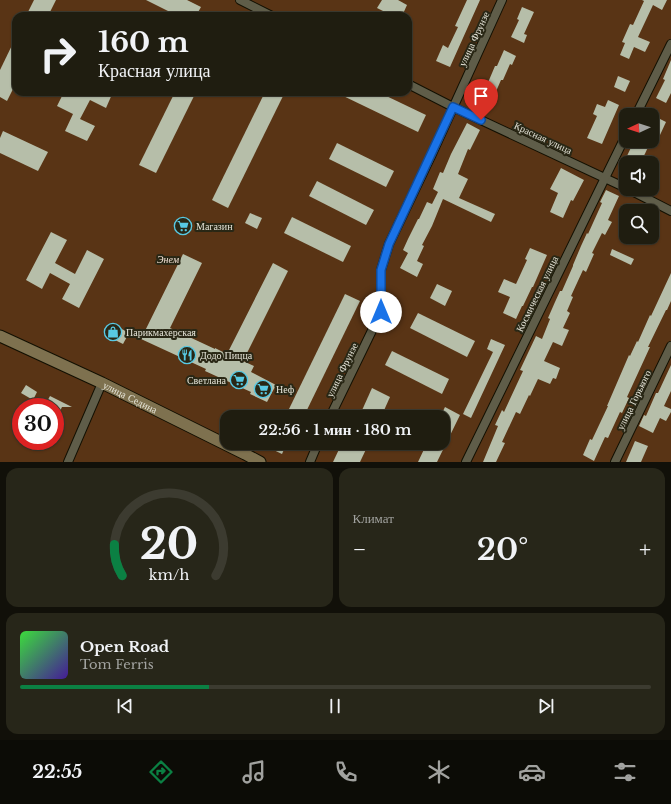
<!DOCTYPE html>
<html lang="ru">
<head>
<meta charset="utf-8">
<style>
  body { margin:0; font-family:"Libre Baskerville",serif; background:#272619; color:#f1f3f6; height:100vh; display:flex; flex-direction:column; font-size:15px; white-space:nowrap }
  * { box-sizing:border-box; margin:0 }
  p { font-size:13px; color:#a1a29f }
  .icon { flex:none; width:22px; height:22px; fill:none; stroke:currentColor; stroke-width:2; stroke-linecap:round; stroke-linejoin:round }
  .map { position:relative; height:462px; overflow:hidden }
  .details { display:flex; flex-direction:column; gap:6px; padding:6px; background:#111009; flex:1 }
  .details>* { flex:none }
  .guide { position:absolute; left:12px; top:12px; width:400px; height:84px; border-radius:12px; box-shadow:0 1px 3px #0004,0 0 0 1px #3c3b30; background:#1f1d10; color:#f1f3f6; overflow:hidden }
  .needle { width:26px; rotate:266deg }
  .buttons { position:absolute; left:619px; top:108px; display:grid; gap:8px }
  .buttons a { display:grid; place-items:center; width:40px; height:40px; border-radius:8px; background:#1f1d10; box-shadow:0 1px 3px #0004,0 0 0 1px #3c3b30; font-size:20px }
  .speed { position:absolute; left:12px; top:398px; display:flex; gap:8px; font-size:20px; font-weight:700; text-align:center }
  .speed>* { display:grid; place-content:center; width:52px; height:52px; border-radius:50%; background:#1f1d10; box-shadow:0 1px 3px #0004,0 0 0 1px #3c3b30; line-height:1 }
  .speed .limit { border:6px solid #d22; background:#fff; color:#111 }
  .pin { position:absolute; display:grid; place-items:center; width:34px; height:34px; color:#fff; margin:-41px -17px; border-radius:50% 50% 50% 0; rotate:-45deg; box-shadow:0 0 4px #0007 }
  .pin .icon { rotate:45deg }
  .me { position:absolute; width:44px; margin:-22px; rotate:0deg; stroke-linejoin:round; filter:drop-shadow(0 0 3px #0008) }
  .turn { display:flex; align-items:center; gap:14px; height:84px; padding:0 20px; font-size:18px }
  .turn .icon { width:52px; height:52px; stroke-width:2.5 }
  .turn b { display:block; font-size:28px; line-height:34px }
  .big { font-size:30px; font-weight:600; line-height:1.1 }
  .details .card { flex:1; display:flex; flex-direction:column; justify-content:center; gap:6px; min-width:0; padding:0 14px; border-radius:12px; background:#272619 }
  .details .dial { align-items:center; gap:0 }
  .dial svg { height:104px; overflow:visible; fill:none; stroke:#3c3b30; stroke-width:7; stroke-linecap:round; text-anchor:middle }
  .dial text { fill:#f1f3f6; stroke:none }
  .song { display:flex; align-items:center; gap:12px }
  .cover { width:48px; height:48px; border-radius:6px; background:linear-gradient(135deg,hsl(120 70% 55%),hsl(260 70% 35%)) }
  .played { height:4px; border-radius:2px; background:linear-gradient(90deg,#0b8043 30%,#3c3b30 30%) }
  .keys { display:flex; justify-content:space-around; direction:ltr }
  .heat { display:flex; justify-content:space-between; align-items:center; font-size:22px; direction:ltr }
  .details .tiles { flex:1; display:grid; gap:6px; grid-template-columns:1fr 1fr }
  .card:last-child { grid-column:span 2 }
  .trip { position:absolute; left:220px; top:410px; width:230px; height:40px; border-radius:12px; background:#1f1d10; box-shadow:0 1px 3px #0004,0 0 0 1px #3c3b30; font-weight:600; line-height:40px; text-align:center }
  .menu { display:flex; height:64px; justify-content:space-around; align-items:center; background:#0c0c06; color:#a1a29f }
  .menu .icon { width:28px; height:28px }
  .menu .active { color:#0b8043 }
  .menu b { font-size:18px; color:#f1f3f6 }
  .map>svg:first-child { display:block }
</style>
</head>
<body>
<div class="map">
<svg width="671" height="462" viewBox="0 0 671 462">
  <rect width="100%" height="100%" fill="#292715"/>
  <path fill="#593415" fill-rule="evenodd" d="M0,0H671V462H0ZM16,16H408V92H16ZM626,115H652V141H626ZM626,163H652V189H626ZM626,211H652V237H626ZM21,407H55V441H21ZM227,417H443V443H227Z"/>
  <g fill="#b6bea9">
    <path d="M34,0H56L48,16H26Z"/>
    <path d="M146,0H187L201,7L196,16H178Z"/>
    <path d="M382,0H398L407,5L402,16H393L377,8Z"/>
    <path d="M467,0H480L450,67L436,61L443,45L448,48L458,27L455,26Z"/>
    <path d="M642,0H667L662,10L653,5L638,37L650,42L645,52L634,47L629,59L620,55L625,43L622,42L630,24L633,25L644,1Z"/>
    <path d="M522,7L534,12L524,34L527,35L524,43L511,37L519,20L517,19Z"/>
    <path d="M16,37V83L7,101L0,97V70Z"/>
    <path d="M504,50L516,56L512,65L510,64L503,80H501L494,96L484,92L495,66H497Z"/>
    <path d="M671,60V93L666,103L656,98L665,80L663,79Z"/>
    <path d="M618,76L630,81L625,92L614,87Z"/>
    <path d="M64,92H69L79,97L80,95L73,92H113L106,108L90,100L80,119L95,126L87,141L65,131L73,114L57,106Z"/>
    <path d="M175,92H196L156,173L139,165Z"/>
    <path d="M265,92H285L228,208L212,200Z"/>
    <path d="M335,92H378L426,115L418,132Z"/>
    <path d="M608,100L619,105L602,144L587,138L597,116L593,114L597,104L605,107Z"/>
    <path d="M652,115L666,122L660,135L652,131Z"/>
    <path d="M467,123L480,130L470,150L468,149L458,174L468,179L459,198L495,214L491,222L443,199L432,226L422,245L424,246L417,261L423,264L417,277L400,268L408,253L403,250L408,239L418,219H419L427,202L432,204L438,192L433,189L440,172L443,173L451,154Z"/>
    <path d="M3,131L48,152L38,171L0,153V138Z"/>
    <path d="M634,141H651L641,162L627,156Z"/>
    <path d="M337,143L394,171L386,187L329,159Z"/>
    <path d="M561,168L584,180L573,201L571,200L563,218L550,212L558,193L550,189Z"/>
    <path d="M317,181L374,210L366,225L309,196Z"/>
    <path d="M606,190L619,196L608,220L612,222L605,235L602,233L592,253L594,254L586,272L583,270L571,296L573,297L567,311L570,313L563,328L569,330L562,346L553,342L544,361L560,368L556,379L553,378L550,384L538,379L530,396L529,395L520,414L516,412L502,442L505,443L496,462H483L498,426L495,425L502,410L504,412L523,371L520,370L536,336L542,339L550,319L548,318L555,302L560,291H562L573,266V265L581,246L587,233L588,234L602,203L600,202Z"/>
    <path d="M250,213L262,218L257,229L245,223Z"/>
    <path d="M292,217L351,246L343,262L284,233Z"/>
    <path d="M51,232L67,240L55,263L75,274L87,250L104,259L79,308L62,299L70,284L50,273L42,289L26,280Z"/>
    <path d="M530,248L547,255L533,287H532L523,306H522L516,319L503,313L510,297L498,292L504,279L516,284L527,260L525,259Z"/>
    <path d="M612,249L634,259L631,265L610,255Z"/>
    <path d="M183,254L202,263L170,328L215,349V348L227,354L273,263L288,271L243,361L254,366L251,372L276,385L267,402L250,394L251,392L205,371L206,369L141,339Z"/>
    <path d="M671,273V301L667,310H666L648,347H650L627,397L629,398L622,413L620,412L608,438L605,437L594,461L583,455L590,439L592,440L608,406H607L629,355L630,356L637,341L638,342L650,315L651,316Z"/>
    <path d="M437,284L452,291L445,306L430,298Z"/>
    <path d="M345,294L360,301L304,416L289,409Z"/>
    <path d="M418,313L475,341L467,357L410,328Z"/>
    <path d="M111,323L129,333L123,344L105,335Z"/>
    <path d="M491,339L505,345L471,418L463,414L493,352L487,349Z"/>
    <path d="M392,351L449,379L442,394L385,365Z"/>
    <path d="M671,365V391L664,406L671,409V412L666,421L660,418L653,433L639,426L644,415L646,416L656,393H658Z"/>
    <path d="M26,385L37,392L33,400L21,393Z"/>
    <path d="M372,388L390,397L381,417H359Z"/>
    <path d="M50,396L72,407H62L55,421V407H44Z"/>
    <path d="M445,407L460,415L437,462H418L427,443H443V417H440Z"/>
    <path d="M635,441L648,446L641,462H626Z"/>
    <path d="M259,443H276L285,447L282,454Z"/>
    <path d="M342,443H369L360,462H333Z"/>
  </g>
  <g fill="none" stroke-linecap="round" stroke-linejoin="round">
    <defs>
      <g id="street">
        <path d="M240,0L272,16"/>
        <path d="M408,84L453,107L626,188"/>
        <path d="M636,115L671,44"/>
        <path d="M628,189L671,211"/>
        <path d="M330,417L381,312V270L389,244L432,154L502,0"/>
        <path d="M68,462L102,383"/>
        <path d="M310,462L318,443"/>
        <path d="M466,462L626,135"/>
        <path d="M615,462L671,346"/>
      </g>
      <g id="secondary">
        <path id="s1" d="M0,336L102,383L245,454L260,462"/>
      </g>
    </defs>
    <use href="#street" stroke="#121002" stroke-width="10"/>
    <use href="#secondary" stroke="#121002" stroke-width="13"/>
    <use href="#street" stroke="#5f5d49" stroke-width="8"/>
    <use href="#secondary" stroke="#7e714f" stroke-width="11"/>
  </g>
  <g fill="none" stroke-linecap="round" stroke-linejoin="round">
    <defs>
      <path id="route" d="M381,312V270L389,244L453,107L481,120"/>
    </defs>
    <use href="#route" stroke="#114b97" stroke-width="10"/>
    <use href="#route" stroke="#1a73e8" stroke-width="7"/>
  </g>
  <defs>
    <symbol id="supermarket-ring" viewBox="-11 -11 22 22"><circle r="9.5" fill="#292715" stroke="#58c9e3" stroke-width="1.5"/><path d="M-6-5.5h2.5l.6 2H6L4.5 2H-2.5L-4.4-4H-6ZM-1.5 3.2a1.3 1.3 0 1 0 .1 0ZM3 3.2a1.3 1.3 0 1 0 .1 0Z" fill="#58c9e3"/></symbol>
    <symbol id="shop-ring" viewBox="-11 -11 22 22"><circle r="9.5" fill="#292715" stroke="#58c9e3" stroke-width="1.5"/><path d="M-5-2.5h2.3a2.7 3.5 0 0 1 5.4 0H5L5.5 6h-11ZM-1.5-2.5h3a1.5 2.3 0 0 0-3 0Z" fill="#58c9e3"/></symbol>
    <symbol id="restaurant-ring" viewBox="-11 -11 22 22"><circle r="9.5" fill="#292715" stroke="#58c9e3" stroke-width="1.5"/><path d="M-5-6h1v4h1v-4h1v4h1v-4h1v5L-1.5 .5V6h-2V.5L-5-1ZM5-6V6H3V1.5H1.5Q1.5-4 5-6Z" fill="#58c9e3"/></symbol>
  </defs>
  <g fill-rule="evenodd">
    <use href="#supermarket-ring" x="173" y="216" width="20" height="20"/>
    <use href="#shop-ring" x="103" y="322" width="20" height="20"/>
    <use href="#restaurant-ring" x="177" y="345" width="20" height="20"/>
    <use href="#supermarket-ring" x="229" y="370" width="20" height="20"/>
    <use href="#supermarket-ring" x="253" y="379" width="20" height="20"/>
  </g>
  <g text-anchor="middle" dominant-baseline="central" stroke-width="4" stroke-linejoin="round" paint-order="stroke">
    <g font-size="10" fill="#e5e4d8" stroke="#292715">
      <text transform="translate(474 39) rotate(-65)">улица Фрунзе</text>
      <text transform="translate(543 138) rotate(25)">Красная улица</text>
      <text transform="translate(537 294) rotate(-64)">Космическая улица</text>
      <text transform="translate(342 370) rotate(-64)">улица Фрунзе</text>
      <text stroke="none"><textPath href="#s1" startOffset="144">улица Седина</textPath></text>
      <text transform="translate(634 400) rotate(-64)">улица Горького</text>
    </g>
    <g font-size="10" fill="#e5e4d8" stroke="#292715" text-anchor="start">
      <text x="196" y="226">Магазин</text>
      <text x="126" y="332">Парикмахерская</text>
      <text x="200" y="355">Додо Пицца</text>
      <text x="226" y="380" text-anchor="end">Светлана</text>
      <text x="276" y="389">Неф</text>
    </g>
    <g font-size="10" font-style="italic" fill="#f2e0d4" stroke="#292715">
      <text x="168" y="259">Энем</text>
    </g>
  </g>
</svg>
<div class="buttons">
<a><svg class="needle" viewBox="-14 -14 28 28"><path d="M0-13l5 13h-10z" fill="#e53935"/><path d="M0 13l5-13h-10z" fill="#a1a29f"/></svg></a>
<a><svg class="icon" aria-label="sound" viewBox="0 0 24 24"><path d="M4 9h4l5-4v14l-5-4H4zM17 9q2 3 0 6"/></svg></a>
<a><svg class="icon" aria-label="search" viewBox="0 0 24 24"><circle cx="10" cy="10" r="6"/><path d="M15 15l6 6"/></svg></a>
</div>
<div class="speed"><div class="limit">30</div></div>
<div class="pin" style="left:481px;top:120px;background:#d93025"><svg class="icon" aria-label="arrive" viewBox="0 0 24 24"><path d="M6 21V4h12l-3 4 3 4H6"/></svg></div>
<svg class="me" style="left:381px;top:312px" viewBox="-20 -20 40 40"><circle r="19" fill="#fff"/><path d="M0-13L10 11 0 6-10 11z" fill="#1a73e8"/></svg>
<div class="trip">22:56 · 1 мин · 180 m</div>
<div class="guide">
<div class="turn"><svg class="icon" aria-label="right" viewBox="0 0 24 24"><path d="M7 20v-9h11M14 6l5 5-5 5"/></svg><div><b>160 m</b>Красная улица</div></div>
</div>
</div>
<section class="details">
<div class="tiles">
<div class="card dial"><svg viewBox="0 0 100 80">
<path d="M14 69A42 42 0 1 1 86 69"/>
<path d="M14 69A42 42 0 0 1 8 45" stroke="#0b8043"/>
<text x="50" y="56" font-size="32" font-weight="700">20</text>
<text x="50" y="72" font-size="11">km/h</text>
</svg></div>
<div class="card"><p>Климат</p>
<div class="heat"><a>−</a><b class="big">20°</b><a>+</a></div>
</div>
<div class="card">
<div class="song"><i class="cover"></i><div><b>Open Road</b><p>Tom Ferris</p></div></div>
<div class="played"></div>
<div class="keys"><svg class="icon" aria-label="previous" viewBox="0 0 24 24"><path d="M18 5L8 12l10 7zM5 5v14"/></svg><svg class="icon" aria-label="pause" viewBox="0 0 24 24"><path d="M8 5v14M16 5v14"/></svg><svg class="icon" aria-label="next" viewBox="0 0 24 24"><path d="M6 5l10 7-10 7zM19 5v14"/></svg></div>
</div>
</div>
</section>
<nav class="menu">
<b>22:55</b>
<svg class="icon active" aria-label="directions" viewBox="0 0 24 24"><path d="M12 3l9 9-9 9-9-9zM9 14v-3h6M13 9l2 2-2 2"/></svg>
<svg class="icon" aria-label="music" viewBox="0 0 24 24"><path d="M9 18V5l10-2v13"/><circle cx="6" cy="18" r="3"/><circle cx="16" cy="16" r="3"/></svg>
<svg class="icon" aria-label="phone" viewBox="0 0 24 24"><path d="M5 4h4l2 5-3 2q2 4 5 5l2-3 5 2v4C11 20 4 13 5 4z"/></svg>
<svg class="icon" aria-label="climate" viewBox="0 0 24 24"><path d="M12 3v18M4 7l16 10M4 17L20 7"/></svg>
<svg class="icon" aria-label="car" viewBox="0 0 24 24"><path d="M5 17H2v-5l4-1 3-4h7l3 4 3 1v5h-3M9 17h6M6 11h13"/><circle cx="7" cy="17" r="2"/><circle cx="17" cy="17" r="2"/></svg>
<svg class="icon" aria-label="filters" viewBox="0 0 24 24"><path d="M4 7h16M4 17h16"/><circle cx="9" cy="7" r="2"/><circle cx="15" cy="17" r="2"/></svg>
</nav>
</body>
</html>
